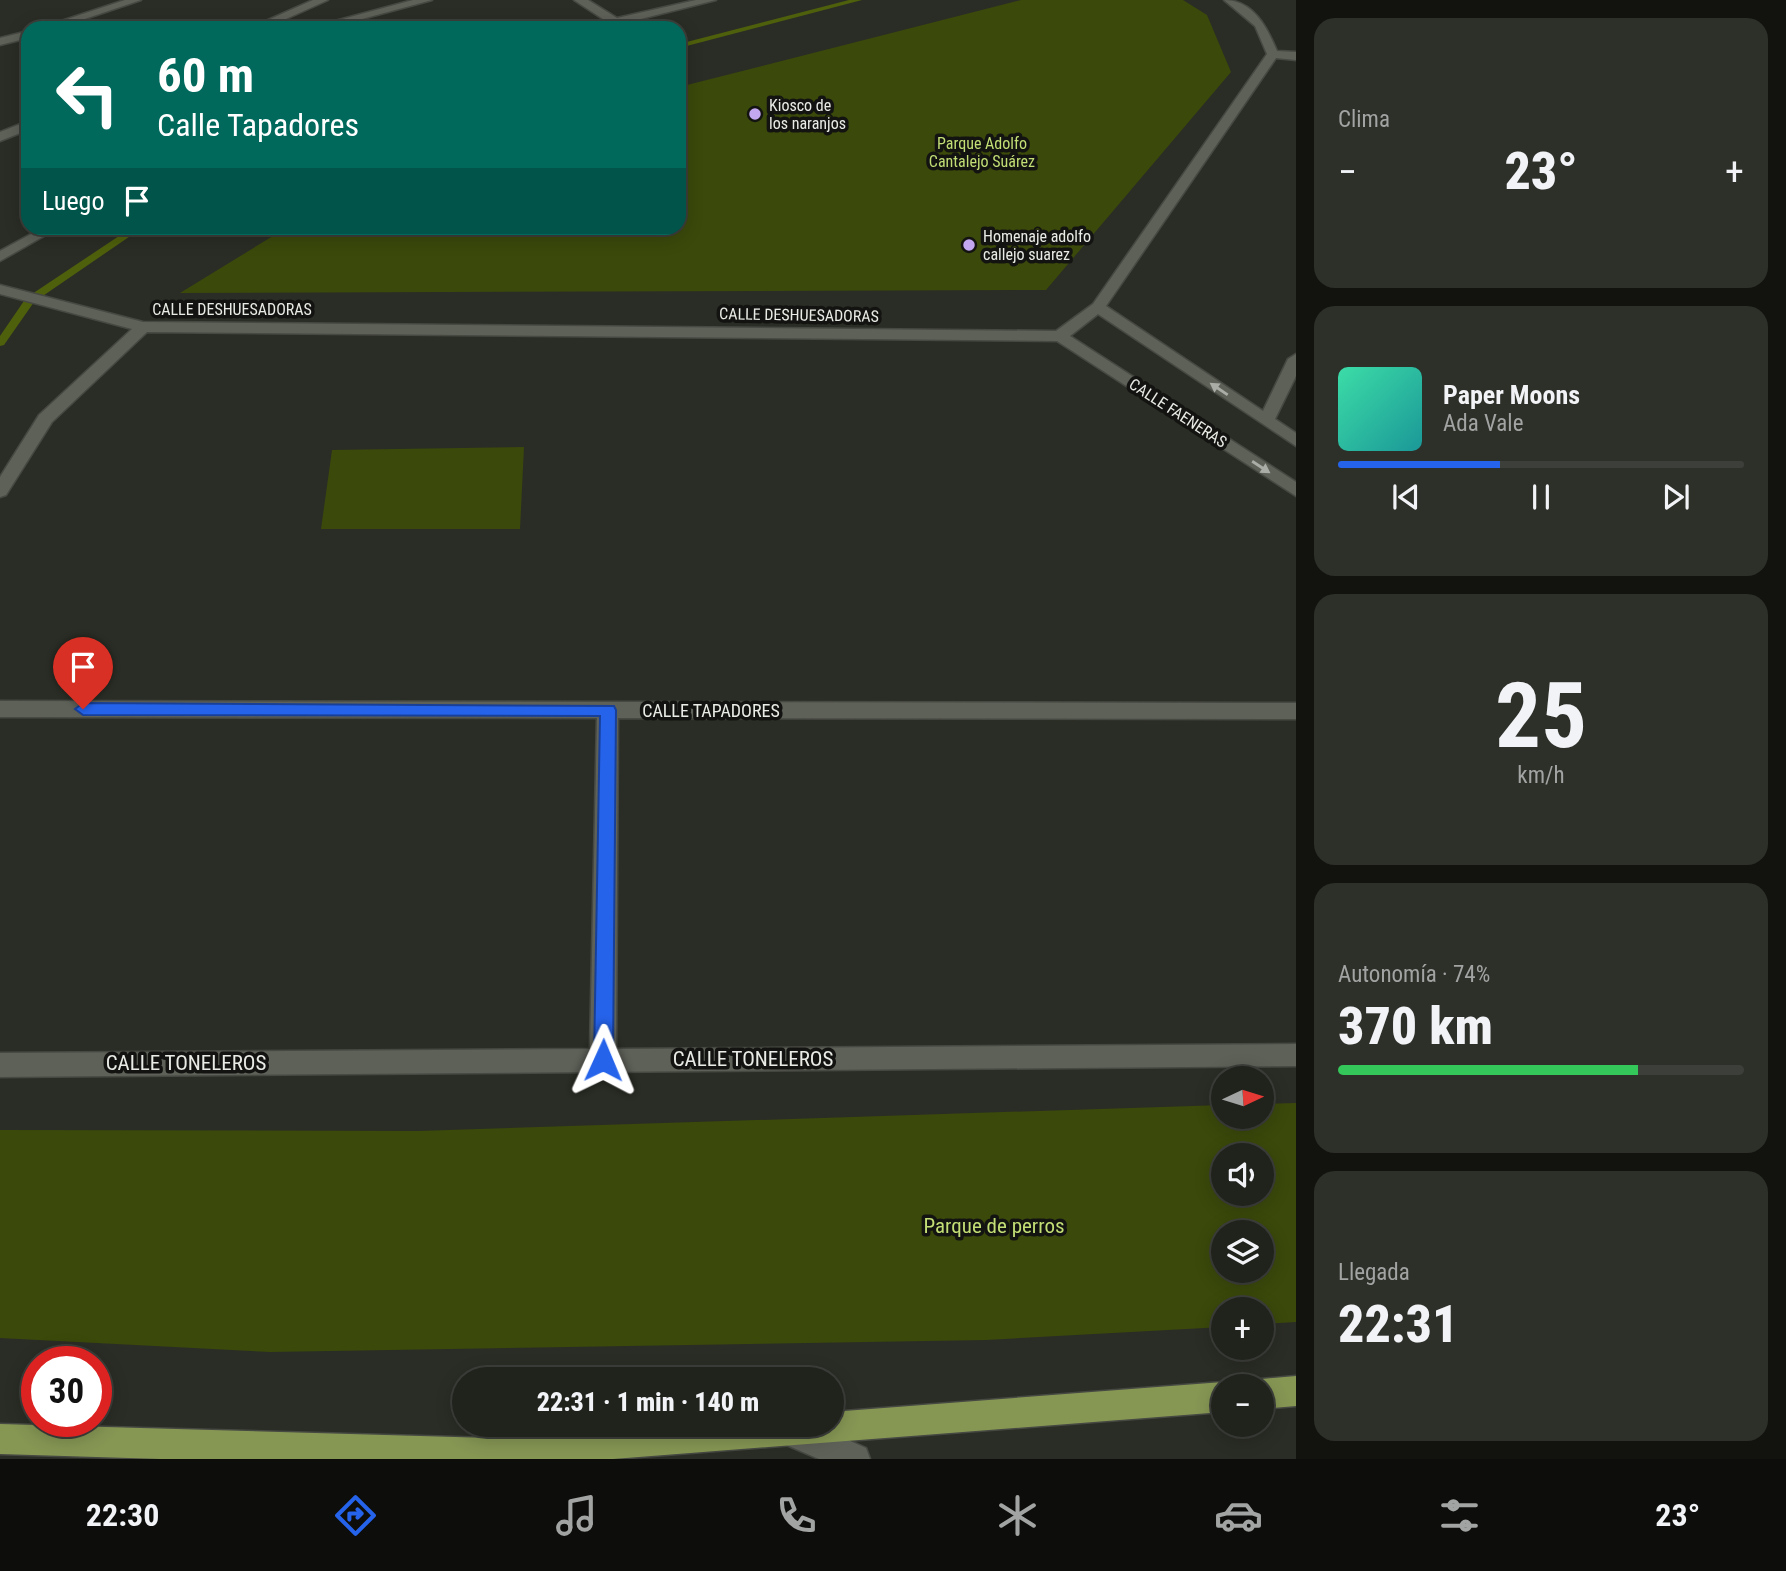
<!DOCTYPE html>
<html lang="es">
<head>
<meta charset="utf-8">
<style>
  body { margin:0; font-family:"Roboto Condensed",sans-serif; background:#2d2f29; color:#f1f3f6; height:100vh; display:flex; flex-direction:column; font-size:26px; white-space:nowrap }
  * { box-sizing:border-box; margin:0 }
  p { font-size:23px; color:#a2a4a3 }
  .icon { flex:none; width:38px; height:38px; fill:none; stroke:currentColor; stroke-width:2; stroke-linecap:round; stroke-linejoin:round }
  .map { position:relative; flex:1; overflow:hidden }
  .side { display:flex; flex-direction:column; gap:18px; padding:18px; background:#12130f; width:490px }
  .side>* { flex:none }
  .banner { position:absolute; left:21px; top:21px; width:665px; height:214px; border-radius:21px; box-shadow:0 4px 18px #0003,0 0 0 2px #3d3f3b; background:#00695c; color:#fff; overflow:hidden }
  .needle { width:46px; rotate:86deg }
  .controls { position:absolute; left:1211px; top:1066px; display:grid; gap:14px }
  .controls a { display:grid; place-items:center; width:63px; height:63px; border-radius:50%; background:#20221c; box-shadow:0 4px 18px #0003,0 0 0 2px #3d3f3b; font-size:35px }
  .speed { position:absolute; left:21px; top:1346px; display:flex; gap:14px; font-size:35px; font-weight:700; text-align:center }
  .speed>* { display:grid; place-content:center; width:91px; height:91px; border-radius:50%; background:#20221c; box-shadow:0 4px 18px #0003,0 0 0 2px #3d3f3b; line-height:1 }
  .speed .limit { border:10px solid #d22; background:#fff; color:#111 }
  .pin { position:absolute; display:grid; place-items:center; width:60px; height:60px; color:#fff; margin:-72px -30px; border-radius:50% 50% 50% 0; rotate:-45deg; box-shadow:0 0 7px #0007 }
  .pin .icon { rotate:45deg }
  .me { position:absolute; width:77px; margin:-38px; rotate:1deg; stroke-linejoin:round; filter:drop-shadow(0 0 5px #0008) }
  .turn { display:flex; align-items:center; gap:24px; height:147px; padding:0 21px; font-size:32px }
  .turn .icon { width:91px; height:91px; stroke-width:2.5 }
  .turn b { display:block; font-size:49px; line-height:60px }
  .then { display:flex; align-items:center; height:66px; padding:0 21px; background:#0003; gap:14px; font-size:26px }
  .big { font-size:52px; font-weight:800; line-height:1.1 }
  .side .widget { flex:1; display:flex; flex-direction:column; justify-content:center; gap:10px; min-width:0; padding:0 24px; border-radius:21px; background:#2d2f29 }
  .side .dial { align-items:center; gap:0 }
  .dial b { font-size:91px; line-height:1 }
  .song { display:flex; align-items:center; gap:21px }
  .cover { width:84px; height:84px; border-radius:10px; background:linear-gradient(135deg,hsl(160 70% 55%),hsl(180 70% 35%)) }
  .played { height:7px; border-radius:4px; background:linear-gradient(90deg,#2563eb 40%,#3d3f3b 40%) }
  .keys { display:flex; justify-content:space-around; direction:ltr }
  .heat { display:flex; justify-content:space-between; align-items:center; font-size:38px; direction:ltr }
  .charge { height:10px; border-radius:5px; background:linear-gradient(90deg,#34c759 74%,#3d3f3b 0) }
  .trip { position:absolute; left:452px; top:1367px; width:392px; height:70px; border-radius:35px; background:#20221c; box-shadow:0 4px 18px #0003,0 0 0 2px #3d3f3b; font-weight:800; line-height:70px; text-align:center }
  .tab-bar { display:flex; height:112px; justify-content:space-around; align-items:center; background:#0d0e0b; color:#a2a4a3 }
  .tab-bar .icon { width:49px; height:49px }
  .tab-bar .on { color:#2563eb }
  .tab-bar b { font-size:32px; color:#f1f3f6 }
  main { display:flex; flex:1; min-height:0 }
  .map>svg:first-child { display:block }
</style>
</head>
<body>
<main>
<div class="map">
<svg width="1296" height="1459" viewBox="0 0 1296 1459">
  <rect width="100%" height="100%" fill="#2a2d25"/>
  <g fill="#3b490b" fill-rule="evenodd">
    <path d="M1021,0H1183L1207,15L1231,72L1046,290L180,293L286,228H679V87Z"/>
    <path d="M524,447L520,529H321L332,450Z"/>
    <path d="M1296,1103V1322L1262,1324V1309H1223V1327L986,1340L270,1352L0,1338V1130L418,1131L1223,1105V1116H1262V1104ZM1223,1155H1262V1194H1223ZM1223,1232H1262V1270H1223Z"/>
  </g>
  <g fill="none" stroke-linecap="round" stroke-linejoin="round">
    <g fill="#4f600c" fill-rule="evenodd">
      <path d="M849,0H862L679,48V44Z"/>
      <path d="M131,228H142L34,302L4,345L0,346V336L26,298Z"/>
    </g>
    <defs>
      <g id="minor">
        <path d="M125,0H141L58,28H40Z"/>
        <path d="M313,0H328L266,28H250Z"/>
        <path d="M413,0H432L329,28H309Z"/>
        <path d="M574,0H588L617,18L696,0H716L605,28H585L606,21Z"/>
        <path d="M1224,0C1253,0 1267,27 1277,51L1296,52V60L1276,58L1106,306L1263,411L1288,359L1296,354V376L1275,419L1296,433V446L1098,314L1070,336L1296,482V496L1057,341L147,332L52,422L6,495L0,497V477L39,415L132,329L0,294V285L143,322L1056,331L1093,304L1267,54L1255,26Z"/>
        <path d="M28,31V38L0,45V38Z"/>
        <path d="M28,121V130L0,141V132Z"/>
        <path d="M42,228H58L0,261V251Z"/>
        <path d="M0,701L1296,703V719L618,718L616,1049L1296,1044V1066L0,1077V1053L590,1049L597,718L0,717Z"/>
        <path d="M781,1424H812L866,1448L870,1459H819L782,1443L778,1432Z"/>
      </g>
      <g id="major">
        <path d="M1296,1376V1406L1262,1409V1386H1250L1251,1383L1262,1379Z"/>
        <path d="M1223,1382L1233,1386H1223V1412L613,1459H161L0,1454V1424L490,1438L662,1424H831V1412Z"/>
      </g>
    </defs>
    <use href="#minor" stroke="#464842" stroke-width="3"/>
    <use href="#major" stroke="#464842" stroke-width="3"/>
    <use href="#minor" fill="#5e6158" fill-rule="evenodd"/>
    <use href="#major" fill="#869754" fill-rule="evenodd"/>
  </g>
  <defs><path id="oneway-solid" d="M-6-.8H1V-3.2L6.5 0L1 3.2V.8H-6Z" transform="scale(1.75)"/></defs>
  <g fill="#aaada6">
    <use href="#oneway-solid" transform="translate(1219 389) rotate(-146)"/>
    <use href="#oneway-solid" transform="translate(1261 467) rotate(33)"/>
  </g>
  <path fill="#2563eb" stroke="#184099" stroke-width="2" d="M83,703L614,706L616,710L613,1060L610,1067L603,1069L596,1067L594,1060L600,716L83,715L75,709Z"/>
  <g fill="#c4a7f1" stroke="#131411" stroke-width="2.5">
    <circle cx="755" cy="114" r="7"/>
    <circle cx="969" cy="245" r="7"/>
  </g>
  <g text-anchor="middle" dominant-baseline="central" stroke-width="7" stroke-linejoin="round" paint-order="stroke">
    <g font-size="16" fill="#e9ebe6" stroke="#131411" text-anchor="start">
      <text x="769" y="105">Kiosco de<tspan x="769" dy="18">los naranjos</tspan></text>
      <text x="983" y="236">Homenaje adolfo<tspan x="983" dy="18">callejo suarez</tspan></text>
    </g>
    <g font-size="16" fill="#c2de75" stroke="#131411">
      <text x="982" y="143">Parque Adolfo<tspan x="982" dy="18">Cantalejo Suárez</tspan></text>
    </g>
    <g font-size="16" fill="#e9ebe6" stroke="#131411">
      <text x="232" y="309">CALLE DESHUESADORAS</text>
      <text transform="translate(799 315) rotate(1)">CALLE DESHUESADORAS</text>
      <text transform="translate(1178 413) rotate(33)">CALLE FAENERAS</text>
    </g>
    <g font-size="18" fill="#e9ebe6" stroke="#131411">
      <text x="711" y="710">CALLE TAPADORES</text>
    </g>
    <g font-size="21" fill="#e9ebe6" stroke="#131411">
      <text x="753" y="1059">CALLE TONELEROS</text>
      <text x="186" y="1063">CALLE TONELEROS</text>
    </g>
    <g font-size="21" fill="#c2de75" stroke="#131411">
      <text x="994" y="1226">Parque de perros</text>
    </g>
  </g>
</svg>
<div class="controls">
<a><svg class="needle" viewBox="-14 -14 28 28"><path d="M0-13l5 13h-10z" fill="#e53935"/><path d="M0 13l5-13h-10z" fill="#a2a4a3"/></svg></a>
<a><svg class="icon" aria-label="sound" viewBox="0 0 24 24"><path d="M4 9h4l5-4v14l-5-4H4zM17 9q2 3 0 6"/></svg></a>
<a><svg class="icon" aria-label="layers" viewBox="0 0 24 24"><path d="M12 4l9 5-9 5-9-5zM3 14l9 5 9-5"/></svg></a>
<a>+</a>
<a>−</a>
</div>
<div class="speed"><div class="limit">30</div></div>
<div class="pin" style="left:83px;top:709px;background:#d93025"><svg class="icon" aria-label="arrive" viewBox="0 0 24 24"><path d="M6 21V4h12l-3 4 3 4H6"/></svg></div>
<svg class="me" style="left:603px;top:1060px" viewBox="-20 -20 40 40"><path d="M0-17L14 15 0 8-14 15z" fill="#2563eb" stroke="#fff" stroke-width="4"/></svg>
<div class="trip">22:31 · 1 min · 140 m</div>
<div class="banner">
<div class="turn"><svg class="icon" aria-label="left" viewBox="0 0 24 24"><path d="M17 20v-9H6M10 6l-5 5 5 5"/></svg><div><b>60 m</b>Calle Tapadores</div></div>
<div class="then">Luego<svg class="icon" aria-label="arrive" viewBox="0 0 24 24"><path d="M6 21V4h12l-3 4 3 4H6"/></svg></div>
</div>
</div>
<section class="side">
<div class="widget"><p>Clima</p>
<div class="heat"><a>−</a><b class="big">23°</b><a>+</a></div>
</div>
<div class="widget">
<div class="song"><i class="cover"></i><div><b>Paper Moons</b><p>Ada Vale</p></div></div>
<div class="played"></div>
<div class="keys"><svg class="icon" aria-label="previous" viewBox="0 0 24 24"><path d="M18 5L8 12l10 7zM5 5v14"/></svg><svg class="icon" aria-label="pause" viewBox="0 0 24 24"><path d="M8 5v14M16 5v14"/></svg><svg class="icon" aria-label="next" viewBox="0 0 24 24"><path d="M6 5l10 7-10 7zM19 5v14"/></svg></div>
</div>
<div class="widget dial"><b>25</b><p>km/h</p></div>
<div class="widget"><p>Autonomía · 74%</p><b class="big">370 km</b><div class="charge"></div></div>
<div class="widget"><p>Llegada</p><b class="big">22:31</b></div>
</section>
</main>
<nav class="tab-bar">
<b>22:30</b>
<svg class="icon on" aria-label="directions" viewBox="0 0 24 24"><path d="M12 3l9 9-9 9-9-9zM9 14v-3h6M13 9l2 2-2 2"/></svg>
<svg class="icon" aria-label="music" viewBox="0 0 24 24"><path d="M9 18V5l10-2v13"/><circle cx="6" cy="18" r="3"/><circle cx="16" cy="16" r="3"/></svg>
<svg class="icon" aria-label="phone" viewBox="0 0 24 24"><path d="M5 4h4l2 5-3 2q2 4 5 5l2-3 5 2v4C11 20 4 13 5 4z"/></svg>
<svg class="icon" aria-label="climate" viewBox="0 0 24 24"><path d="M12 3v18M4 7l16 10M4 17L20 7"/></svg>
<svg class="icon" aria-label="car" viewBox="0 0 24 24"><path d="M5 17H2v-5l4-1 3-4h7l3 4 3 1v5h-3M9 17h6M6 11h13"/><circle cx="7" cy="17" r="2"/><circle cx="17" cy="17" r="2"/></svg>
<svg class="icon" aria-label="filters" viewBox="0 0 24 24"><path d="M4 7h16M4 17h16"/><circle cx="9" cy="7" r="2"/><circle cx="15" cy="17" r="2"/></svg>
<b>23°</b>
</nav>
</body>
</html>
